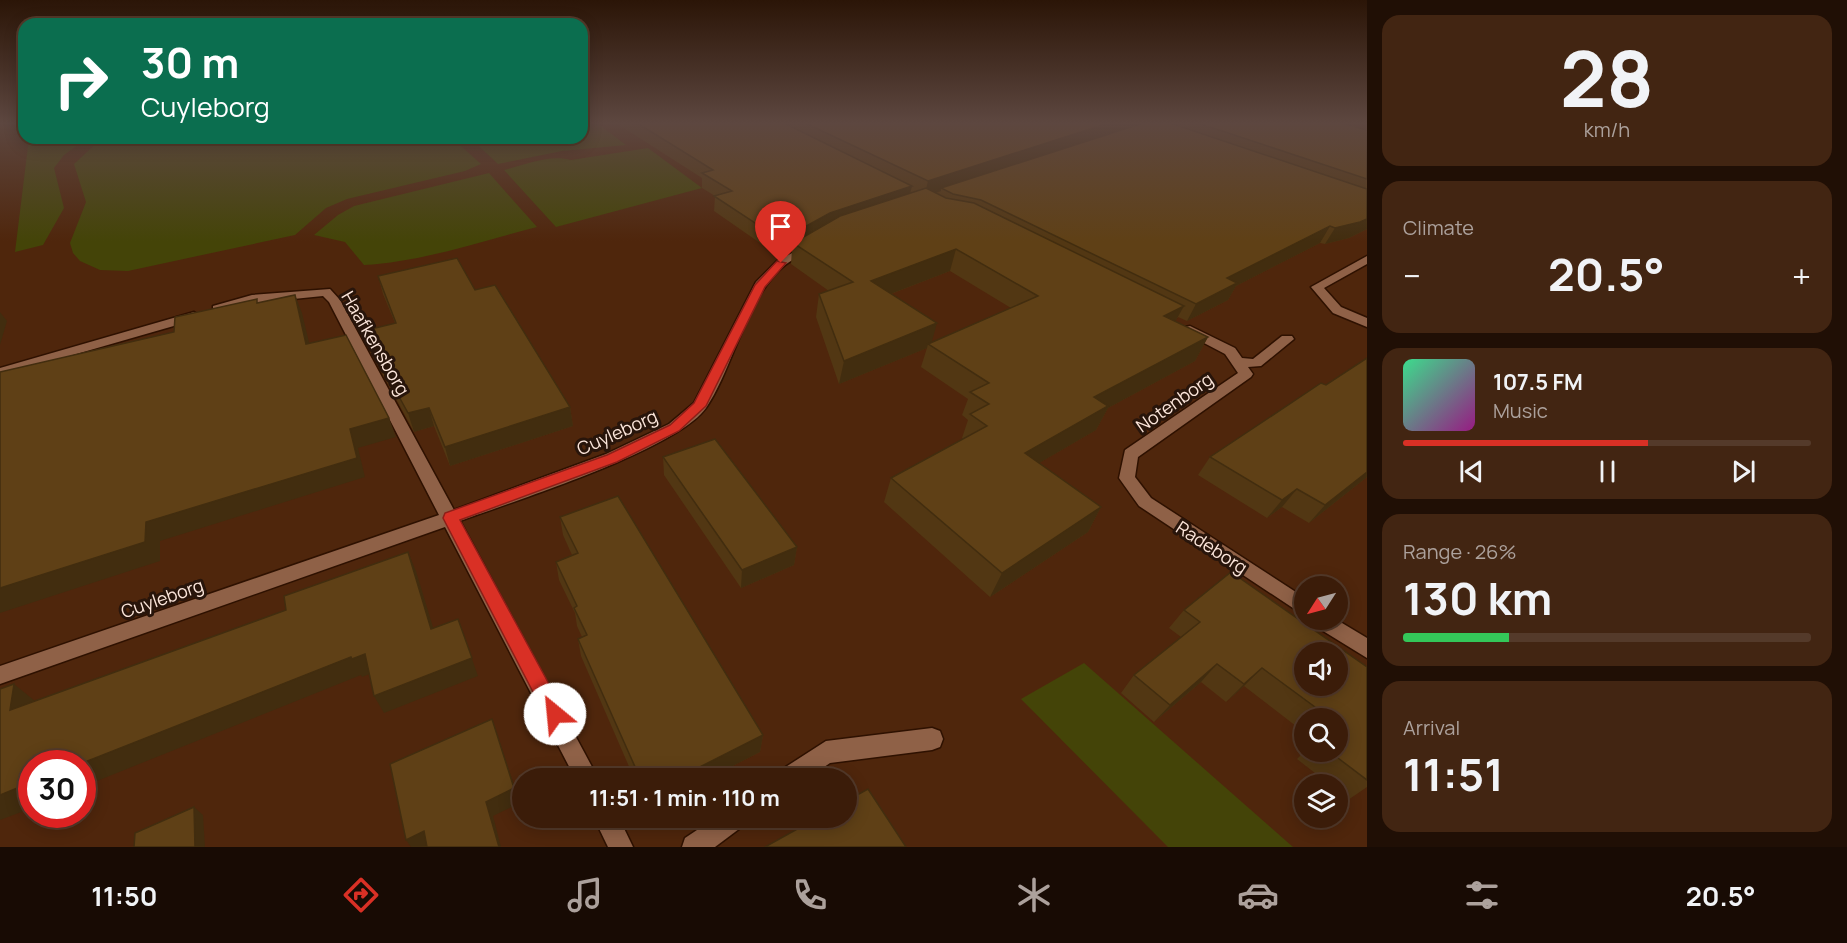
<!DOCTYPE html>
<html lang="en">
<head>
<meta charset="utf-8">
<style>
  body { margin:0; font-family:Manrope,sans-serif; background:#422512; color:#f1f3f6; height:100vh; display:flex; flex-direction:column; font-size:22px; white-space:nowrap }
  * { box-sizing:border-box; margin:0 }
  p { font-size:20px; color:#aca19c }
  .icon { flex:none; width:33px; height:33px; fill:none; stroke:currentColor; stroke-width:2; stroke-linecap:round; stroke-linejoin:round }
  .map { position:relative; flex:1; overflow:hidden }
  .sheet { display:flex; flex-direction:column; gap:15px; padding:15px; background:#200f05; width:480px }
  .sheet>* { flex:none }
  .banner { position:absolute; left:18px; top:18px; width:570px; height:126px; border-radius:18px; box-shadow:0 3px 15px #0003,0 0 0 2px #543a2a; background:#0b6e4f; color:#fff; overflow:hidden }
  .needle { width:39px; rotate:234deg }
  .tools { position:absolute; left:1294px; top:576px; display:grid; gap:12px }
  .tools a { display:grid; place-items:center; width:54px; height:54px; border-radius:50%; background:#3b1c09; box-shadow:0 3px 15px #0003,0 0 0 2px #543a2a; font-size:30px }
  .speed { position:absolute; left:18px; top:750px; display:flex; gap:12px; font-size:30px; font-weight:700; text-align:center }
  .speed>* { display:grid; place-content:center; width:78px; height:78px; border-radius:50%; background:#3b1c09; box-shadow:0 3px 15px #0003,0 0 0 2px #543a2a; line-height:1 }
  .speed .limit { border:9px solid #d22; background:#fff; color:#111 }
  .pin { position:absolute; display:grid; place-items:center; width:51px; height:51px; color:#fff; margin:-62px -26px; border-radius:50% 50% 50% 0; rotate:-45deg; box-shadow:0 0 6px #0007 }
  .pin .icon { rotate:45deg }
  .me { position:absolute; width:66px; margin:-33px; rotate:332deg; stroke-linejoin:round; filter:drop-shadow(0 0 4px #0008) }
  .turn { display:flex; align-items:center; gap:21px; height:126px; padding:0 24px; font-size:27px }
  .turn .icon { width:78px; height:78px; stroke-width:2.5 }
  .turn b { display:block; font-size:42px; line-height:51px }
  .big { font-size:45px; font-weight:700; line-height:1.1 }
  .sheet .widget { flex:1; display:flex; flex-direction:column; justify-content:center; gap:9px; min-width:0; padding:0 21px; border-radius:18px; background:#422512 }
  .sheet .dial { align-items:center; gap:0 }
  .dial b { font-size:78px; line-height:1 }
  .song { display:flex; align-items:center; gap:18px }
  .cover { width:72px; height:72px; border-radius:9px; background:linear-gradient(135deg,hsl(150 70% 55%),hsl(310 70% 35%)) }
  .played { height:6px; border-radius:3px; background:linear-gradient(90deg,#d93025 60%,#543a2a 60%) }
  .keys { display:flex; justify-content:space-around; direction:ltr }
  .heat { display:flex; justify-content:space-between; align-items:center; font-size:33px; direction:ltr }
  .charge { height:9px; border-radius:4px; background:linear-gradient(90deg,#34c759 26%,#543a2a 0) }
  .trip { position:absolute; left:512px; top:768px; width:345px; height:60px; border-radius:30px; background:#3b1c09; box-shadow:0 3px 15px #0003,0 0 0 2px #543a2a; font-weight:700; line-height:60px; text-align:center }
  .menu { display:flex; height:96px; justify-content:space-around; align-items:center; background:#180b04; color:#aca19c }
  .menu .icon { width:42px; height:42px }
  .menu .on { color:#d93025 }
  .menu b { font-size:27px; color:#f1f3f6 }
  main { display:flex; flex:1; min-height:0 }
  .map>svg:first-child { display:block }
</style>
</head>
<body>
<main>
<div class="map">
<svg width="1367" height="847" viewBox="0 0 1367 847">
  <rect width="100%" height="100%" fill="#4f260c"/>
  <g fill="#444408">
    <path d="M582,123H597L626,145L562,151L498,164L470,138H582Z"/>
    <path d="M29,138H87L64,155L54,168L64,208L43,245L15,252Z"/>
    <path d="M102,138H452L481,164L465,171L347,199L326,208L295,235L128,271L100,270L80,261L73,253L70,243L86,202L74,164Z"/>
    <path d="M648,148L702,188L556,227L504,170C524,165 551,154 571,160Z"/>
    <path d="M489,173L537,227C481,241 422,262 364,265L345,242L314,235L338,215L354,206Z"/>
    <path d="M1084,663L1293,847H1168L1021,699Z"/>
  </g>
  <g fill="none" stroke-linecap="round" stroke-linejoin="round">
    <defs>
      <g id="street">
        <path d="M809,244L813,245V249C804,254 793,259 785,265C746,296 734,367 706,408C676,450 514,501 460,521L598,778H575L445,527L0,684V666L439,515L329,302L323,296L253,303L217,313L213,312V306L252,295L330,289L340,300L454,510L606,454L669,424L694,403L756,282L777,261Z"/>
        <path d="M1367,256V264L1324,288L1341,307L1367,318V327L1333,313L1311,287Z"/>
        <path d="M194,312L200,316L198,319L0,376V368Z"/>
        <path d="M1190,326L1235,348L1242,358L1253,359L1282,336H1292L1294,339L1261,366L1248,367L1253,374L1251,377L1138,457L1135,477L1151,498L1305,598V616L1139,506L1119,478L1125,450L1238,373L1225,354L1185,333L1184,330L1185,327Z"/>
        <path d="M1313,620H1337L1367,638V658L1315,626Z"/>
        <path d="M932,728L940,731L943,739L940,747L932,750L830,763L808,778H778L781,770L826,741Z"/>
        <path d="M594,818H619L633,847H608Z"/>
        <path d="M715,818H747L743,826L715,847H682L685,838Z"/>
      </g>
    </defs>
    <use href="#street" stroke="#2e1100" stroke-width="3"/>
    <use href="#street" fill="#8f6147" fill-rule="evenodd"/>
  </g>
  <g fill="#523713" fill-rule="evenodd">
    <path d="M616,123H1342L1367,130V229L1349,238L1325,244L1320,243L1236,286L1228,300L1187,321L1178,317L1175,321L1208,337L1195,361L1108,408L1096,430L1039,463L1101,507L1088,532L990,597L884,502L891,478L963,439L962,438L968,420L962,415L968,399L921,367L927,348L839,384L816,317L819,294L829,291L791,264L792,249L780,257L714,211L715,196L702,188V178ZM950,271L1011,308L932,342L891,294Z"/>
    <path d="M378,276L475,290L570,407L573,426L450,466L434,426L414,432L369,349L363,331L395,323L383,294Z"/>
    <path d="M663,457L797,547L794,565L741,588L664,475Z"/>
    <path d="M1210,457L1367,477L1309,523L1282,507L1267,518L1198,475Z"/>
    <path d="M560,517L763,735L760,752L709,778H634L581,656L578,639L582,637L577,626L575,613L559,580L556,562L572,555L563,535Z"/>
    <path d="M1184,610L1367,667V787L1348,800L1338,791V784H1329L1297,759L1305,751L1338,752V718H1305V733L1244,686L1226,702L1201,682L1154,722L1121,693L1134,675L1181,637L1169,628Z"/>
  </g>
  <g fill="#422d0f">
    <path d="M1109,123H1146L941,188V191L924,197L928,181Z"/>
    <path d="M912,186L908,202L793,243L792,249L780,257L781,240L830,213Z"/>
    <path d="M1367,219V229L1349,238L1325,244L1335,228Z"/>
    <path d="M1330,226L1320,243L1236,286L1228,300L1187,321L1196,304L1227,278Z"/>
    <path d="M956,249L950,271L867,303L871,281Z"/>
    <path d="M295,295L302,313L314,363L306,344Z"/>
    <path d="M1184,306L1171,329L1164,316Z"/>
    <path d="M0,312L7,321L0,345Z"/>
    <path d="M937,323L931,345L928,344L927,348L839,384L844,361Z"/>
    <path d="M1208,337L1195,361L1108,408L1096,430L1015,477L1025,453L1094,397Z"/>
    <path d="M570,407L573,426L450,466L445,447Z"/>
    <path d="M429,408L434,426L414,432L408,413Z"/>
    <path d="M389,418L396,437L358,448L365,477L160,541V561L0,613V588L146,522L350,429Z"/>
    <path d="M1367,472V477L1309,523L1325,505Z"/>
    <path d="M1297,489L1282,507L1267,518L1282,500Z"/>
    <path d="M1101,507L1088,532L990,597L1002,573Z"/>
    <path d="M797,547L794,565L741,588L742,570Z"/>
    <path d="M408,552L416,571L439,647L431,629Z"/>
    <path d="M458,619L478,676L384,713L374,696Z"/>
    <path d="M365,654L375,672L362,677L361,675L82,787V764H80L351,657Z"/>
    <path d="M1217,664L1201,682L1154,722L1170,705Z"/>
    <path d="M1262,668L1244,686L1226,702L1244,684Z"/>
    <path d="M14,684L35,701L10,710Z"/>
    <path d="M492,719L520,803L493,816L501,847H499L486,802Z"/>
    <path d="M763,735L760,752L709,778H678Z"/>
    <path d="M32,782V808L0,820V795Z"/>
    <path d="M194,807L203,815L205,847H195Z"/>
    <path d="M424,831L429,847H411L406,840Z"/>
  </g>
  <g fill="#5f4016" stroke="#422d0f" stroke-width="1.5" fill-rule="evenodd">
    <path d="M637,123H784L912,186L830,213L781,240L714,196L732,191L702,173L713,170Z"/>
    <path d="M805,123H1109L928,181Z"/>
    <path d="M1143,123H1170L1367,189V219L1360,222L1335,228L1330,226L1227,278L1237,283L1196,304L981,200L953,194L941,188Z"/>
    <path d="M1198,123H1342L1367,130V179Z"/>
    <path d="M926,188L946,198L974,203L1184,306L1164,316L1208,337L1094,397L1108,406L1025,453L1101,507L1002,573L891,478L987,426L970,414L989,404L970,392L989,383L928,344L1038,296L956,249L871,281L937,323L844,361L819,294L853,282L793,243L840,216Z"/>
    <path d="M457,258L475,290L495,285L570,407L445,447L429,408L408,413L363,331L396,323L378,276Z"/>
    <path d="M295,295L306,344L346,335L389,418L350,429L357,458L146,522L145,542L0,588V372L174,332L175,317L257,299V303Z"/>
    <path d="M1367,358V472L1325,505L1297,489L1282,500L1210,457L1321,383L1326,385Z"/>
    <path d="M715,439L797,547L742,570L663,457Z"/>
    <path d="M618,496L763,735L678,778H640L578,639L587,635L574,608L577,606L556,562L578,553L560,517Z"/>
    <path d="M408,552L431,629L458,619L472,658L374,696L365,654L352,659L351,657L80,764H32V782L0,795V689L14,684L10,710L286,610L284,596Z"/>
    <path d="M1231,572L1367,667V780L1330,752H1338V718H1330L1262,668L1244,684L1217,664L1170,705L1134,675L1200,622L1184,610ZM1305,652H1338V686H1305Z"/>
    <path d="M492,719L514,788L486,802L499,847H427L424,831L406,840L390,764Z"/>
    <path d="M868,789L906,847H765L817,818H846V801Z"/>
    <path d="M194,807L195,847H134L135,833Z"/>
  </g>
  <linearGradient id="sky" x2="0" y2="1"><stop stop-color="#2b1507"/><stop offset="0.51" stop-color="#5d4740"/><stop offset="1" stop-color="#5d4740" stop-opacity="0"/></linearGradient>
  <rect width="1367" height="241" fill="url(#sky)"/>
  <path fill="#d93025" stroke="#8d1f18" stroke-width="1.5" d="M777,261L786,263L765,287L706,406L679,431L617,462L460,520L562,708L565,714L562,721L555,724L548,721L443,518L445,513L607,455L670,425L694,403L755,285Z"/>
  <g text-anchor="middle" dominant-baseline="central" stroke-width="6" stroke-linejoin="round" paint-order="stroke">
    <g font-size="18" fill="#fce6db" stroke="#28150b">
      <text transform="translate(376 343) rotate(60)">Haafkensborg</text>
      <text transform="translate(1174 402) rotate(-35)">Notenborg</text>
      <text transform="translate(617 432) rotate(-24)">Cuyleborg</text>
      <text transform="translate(1212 547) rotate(33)">Radeborg</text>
      <text transform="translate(162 598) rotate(-19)">Cuyleborg</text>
    </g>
  </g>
</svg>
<div class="tools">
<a><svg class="needle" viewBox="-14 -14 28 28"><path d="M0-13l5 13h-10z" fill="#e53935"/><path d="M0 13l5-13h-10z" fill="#aca19c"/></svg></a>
<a><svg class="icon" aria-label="sound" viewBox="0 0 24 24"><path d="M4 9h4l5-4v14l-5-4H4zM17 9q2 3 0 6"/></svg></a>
<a><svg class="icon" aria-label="search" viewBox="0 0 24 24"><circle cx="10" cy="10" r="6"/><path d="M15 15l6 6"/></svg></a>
<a><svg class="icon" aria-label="layers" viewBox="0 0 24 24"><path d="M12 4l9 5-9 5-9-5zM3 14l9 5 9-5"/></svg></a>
</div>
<div class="speed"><div class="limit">30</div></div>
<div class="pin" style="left:781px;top:263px;background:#d93025"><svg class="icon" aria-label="arrive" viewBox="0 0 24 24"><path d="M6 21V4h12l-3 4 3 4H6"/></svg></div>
<svg class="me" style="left:555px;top:714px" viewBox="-20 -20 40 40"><circle r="19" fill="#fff"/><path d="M0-13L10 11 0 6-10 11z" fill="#d93025"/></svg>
<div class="trip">11:51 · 1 min · 110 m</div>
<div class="banner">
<div class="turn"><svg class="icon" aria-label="right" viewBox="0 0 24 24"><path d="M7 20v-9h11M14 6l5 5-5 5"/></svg><div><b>30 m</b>Cuyleborg</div></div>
</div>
</div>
<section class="sheet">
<div class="widget dial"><b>28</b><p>km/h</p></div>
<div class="widget"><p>Climate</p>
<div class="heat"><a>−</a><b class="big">20.5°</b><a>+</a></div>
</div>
<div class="widget">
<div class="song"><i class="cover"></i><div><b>107.5 FM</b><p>Music</p></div></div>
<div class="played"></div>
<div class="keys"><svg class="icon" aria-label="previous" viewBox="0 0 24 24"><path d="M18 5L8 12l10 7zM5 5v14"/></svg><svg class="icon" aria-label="pause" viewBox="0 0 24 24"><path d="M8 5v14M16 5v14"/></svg><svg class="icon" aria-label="next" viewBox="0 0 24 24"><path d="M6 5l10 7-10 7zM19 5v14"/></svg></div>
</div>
<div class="widget"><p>Range · 26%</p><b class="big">130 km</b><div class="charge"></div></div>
<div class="widget"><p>Arrival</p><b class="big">11:51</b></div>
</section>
</main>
<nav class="menu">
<b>11:50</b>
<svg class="icon on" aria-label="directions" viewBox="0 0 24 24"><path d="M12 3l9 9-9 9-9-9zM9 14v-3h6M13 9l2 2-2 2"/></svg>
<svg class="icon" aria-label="music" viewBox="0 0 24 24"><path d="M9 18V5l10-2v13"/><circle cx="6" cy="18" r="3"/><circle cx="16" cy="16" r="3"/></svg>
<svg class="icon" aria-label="phone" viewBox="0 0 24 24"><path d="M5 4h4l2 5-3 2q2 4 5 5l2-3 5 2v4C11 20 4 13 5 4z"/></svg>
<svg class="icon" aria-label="climate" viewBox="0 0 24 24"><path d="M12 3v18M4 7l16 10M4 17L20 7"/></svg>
<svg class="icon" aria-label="car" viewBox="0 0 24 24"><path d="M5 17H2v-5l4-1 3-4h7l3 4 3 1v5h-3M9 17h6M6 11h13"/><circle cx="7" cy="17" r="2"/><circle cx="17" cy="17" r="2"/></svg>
<svg class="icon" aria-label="filters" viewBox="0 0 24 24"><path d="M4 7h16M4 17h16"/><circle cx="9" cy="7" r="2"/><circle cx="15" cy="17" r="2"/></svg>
<b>20.5°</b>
</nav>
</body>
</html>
